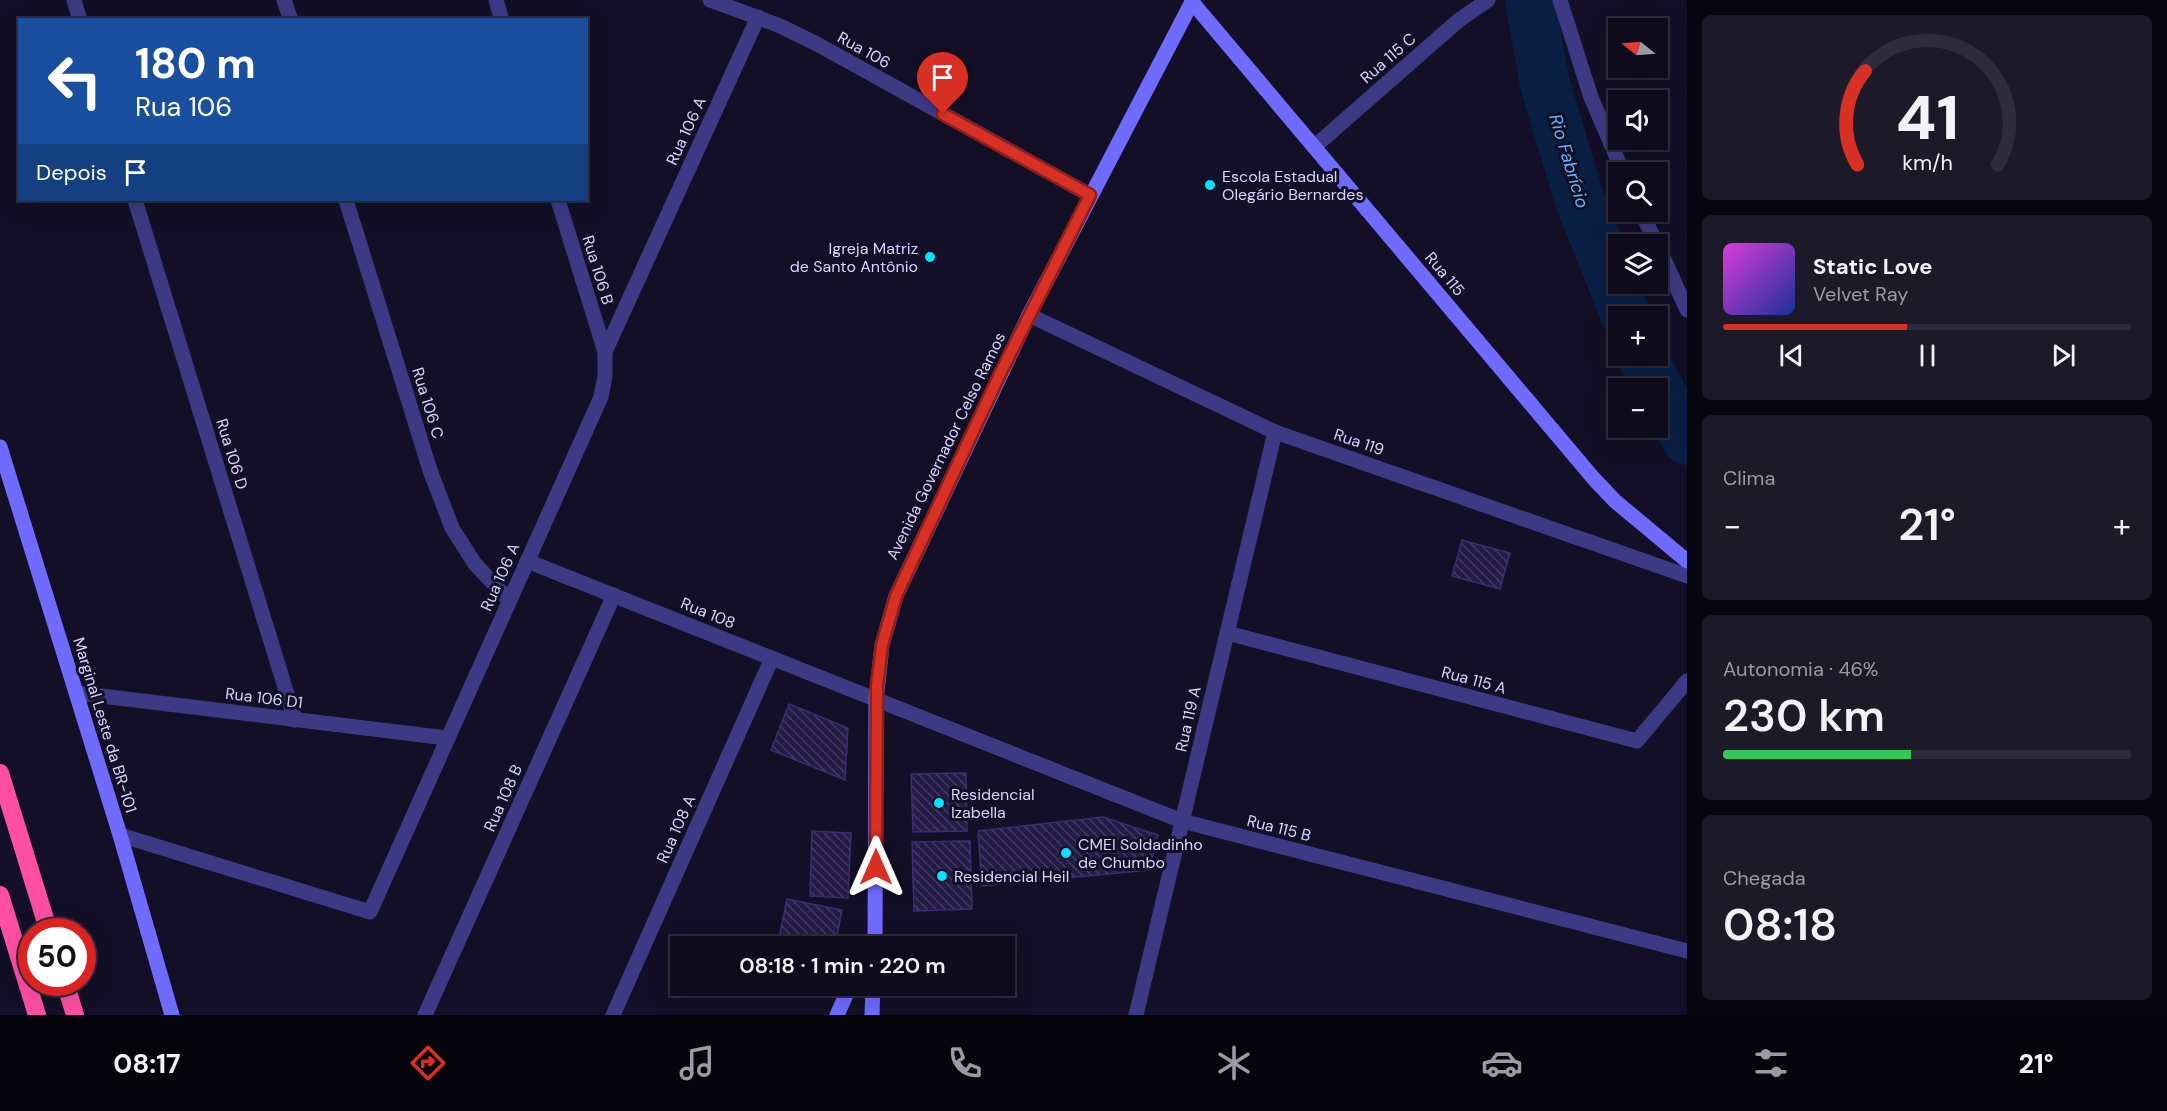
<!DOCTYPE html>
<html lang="pt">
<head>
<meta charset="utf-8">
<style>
  body { margin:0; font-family:"DM Sans",sans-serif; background:#1c1929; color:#f1f3f6; height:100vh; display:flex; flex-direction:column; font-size:22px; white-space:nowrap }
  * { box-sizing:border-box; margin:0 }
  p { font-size:20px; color:#9b9ba3 }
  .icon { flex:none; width:33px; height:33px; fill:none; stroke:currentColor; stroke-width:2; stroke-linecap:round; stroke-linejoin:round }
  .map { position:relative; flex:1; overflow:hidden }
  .drawer { display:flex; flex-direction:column; gap:15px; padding:15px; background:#08060f; width:480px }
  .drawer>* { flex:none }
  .guide { position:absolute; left:18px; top:18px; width:570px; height:183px; border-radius:0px; box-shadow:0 6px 24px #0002,0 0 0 2px #2e2b3b; background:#1a4fa0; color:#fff; overflow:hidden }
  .needle { width:39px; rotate:287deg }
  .tools { position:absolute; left:1608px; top:18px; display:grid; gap:12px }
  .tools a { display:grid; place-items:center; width:60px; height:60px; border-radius:0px; background:#0e0b1c; box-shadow:0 6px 24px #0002,0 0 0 2px #2e2b3b; font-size:30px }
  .speed { position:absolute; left:18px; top:918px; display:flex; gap:12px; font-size:30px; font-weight:700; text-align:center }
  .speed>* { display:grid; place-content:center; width:78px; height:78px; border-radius:50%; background:#0e0b1c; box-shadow:0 6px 24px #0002,0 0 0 2px #2e2b3b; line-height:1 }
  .speed .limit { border:9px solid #d22; background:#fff; color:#111 }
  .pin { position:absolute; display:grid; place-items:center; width:51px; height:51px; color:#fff; margin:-62px -26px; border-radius:50% 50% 50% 0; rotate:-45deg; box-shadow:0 0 6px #0007 }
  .pin .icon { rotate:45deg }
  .me { position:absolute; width:66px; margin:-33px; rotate:0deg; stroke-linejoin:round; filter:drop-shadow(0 0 4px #0008) }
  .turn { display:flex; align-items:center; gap:21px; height:126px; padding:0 18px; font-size:27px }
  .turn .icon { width:78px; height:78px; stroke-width:2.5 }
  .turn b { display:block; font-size:42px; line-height:51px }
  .then { display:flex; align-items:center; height:57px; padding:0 18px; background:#0003; gap:12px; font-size:22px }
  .big { font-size:45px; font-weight:600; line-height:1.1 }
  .drawer .widget { flex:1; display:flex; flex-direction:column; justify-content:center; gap:9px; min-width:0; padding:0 21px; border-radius:9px; background:#1c1929 }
  .drawer .dial { align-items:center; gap:0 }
  .dial svg { height:156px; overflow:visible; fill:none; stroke:#2e2b3b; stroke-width:7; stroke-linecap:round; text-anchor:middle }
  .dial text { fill:#f1f3f6; stroke:none }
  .song { display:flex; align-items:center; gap:18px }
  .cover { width:72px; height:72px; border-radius:9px; background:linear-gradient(135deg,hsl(300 70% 55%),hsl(230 70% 35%)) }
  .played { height:6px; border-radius:3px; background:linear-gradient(90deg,#d93025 45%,#2e2b3b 45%) }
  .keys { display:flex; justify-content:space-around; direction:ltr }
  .heat { display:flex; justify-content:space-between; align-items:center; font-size:33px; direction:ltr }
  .charge { height:9px; border-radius:4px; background:linear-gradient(90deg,#34c759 46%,#2e2b3b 0) }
  .trip { position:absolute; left:670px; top:936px; width:345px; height:60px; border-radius:0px; background:#0e0b1c; box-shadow:0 6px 24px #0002,0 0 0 2px #2e2b3b; font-weight:600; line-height:60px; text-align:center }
  .tab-bar { display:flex; height:96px; justify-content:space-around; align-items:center; background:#06040b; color:#9b9ba3 }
  .tab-bar .icon { width:42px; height:42px }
  .tab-bar .current { color:#d93025 }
  .tab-bar b { font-size:27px; color:#f1f3f6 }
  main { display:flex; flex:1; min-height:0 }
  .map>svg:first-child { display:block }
</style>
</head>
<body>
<main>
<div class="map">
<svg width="1687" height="1015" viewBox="0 0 1687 1015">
  <defs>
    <pattern id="building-back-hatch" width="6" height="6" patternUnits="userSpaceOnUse" patternTransform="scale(1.5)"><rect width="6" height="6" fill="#241b47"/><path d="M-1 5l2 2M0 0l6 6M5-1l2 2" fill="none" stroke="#433b63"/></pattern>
  </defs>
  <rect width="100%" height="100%" fill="#130f26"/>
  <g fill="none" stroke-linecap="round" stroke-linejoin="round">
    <g stroke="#0a1f44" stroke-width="50">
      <path d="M1530,0L1545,84L1579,198L1626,316"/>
      <path d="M1641,356L1687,440"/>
    </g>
  </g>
  <g fill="url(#building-back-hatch)" stroke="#3b2d73" stroke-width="1.5">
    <path d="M1462,540L1510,553L1500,589L1452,576Z"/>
    <path d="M789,704L848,728L845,780L771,750Z"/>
    <path d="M966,773L967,831L913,832L911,774Z"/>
    <path d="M1103,817L1158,835L1149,870L982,886L978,831Z"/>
    <path d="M812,831L851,833L848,898L810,896Z"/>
    <path d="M970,841L972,909L914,911L912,842Z"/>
    <path d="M787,899L842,910L835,946H796L778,943Z"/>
  </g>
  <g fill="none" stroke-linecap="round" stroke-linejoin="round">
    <g stroke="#3d3a85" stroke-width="15">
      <path d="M74,0L80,20"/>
      <path d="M284,0L291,20"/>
      <path d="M496,0L502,20"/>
      <path d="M710,0L778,25L817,44L1090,195"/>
      <path d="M1560,0L1591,97L1623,172"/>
      <path d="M1314,147L1459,20L1488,0"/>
      <path d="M135,200L295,720"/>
      <path d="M346,200L430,470L452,528L475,564L509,600"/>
      <path d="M558,200L605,352"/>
      <path d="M1641,212L1657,244"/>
      <path d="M1658,246L1687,310"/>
      <path d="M527,561L1182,821L1687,951"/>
      <path d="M1227,633L1637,741L1687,681"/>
      <path d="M77,693L447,738"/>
      <path d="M120,835L370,912L601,397L605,376V352L758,17"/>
      <path d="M425,1015L614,595"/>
      <path d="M613,1015L772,658"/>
      <path d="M1136,1015L1275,432"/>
    </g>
    <path stroke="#3d3a85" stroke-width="15" d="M1029,315L1275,432L1687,576"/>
    <g stroke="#6f6bff" stroke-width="15">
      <path d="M1192,2L1594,479L1615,501L1687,561"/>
      <path d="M0,447L120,835L172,1015"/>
      <path d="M875,946L876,700L882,645L896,596L1029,315L1193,0"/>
      <path d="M837,1015L850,986"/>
      <path d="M872,1015L873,986"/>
    </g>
    <g stroke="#ff4fa3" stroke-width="18">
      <path d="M0,773L49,932"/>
      <path d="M0,895L37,1015"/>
      <path d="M65,982L75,1015"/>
    </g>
  </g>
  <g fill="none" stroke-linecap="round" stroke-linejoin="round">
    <defs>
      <path id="route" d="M876,867L877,685L882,645L896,596L1000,374L1090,195L943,114"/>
    </defs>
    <use href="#route" stroke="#8d1f18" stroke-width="15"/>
    <use href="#route" stroke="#d93025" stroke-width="10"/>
  </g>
  <g fill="#00e5ff" stroke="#130f26" stroke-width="2">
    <circle cx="1210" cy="185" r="6"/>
    <circle cx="930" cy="257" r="6"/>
    <circle cx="939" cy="803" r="6"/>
    <circle cx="1066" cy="853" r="6"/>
    <circle cx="942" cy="876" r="6"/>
  </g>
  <g text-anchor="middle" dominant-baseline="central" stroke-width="6" stroke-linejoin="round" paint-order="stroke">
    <g font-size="16" fill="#d9d4ff" stroke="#130f26">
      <text transform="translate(864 50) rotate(29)">Rua 106</text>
      <text transform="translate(1388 58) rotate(-41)">Rua 115 C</text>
      <text transform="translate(686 131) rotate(-65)">Rua 106 A</text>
      <text transform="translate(598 270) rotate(73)">Rua 106 B</text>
      <text transform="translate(1445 274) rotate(50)">Rua 115</text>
      <text transform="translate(428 403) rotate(73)">Rua 106 C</text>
      <text transform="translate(1359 442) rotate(19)">Rua 119</text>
      <text transform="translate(946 446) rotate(-64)">Avenida Governador Celso Ramos</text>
      <text transform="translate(232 454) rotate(73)">Rua 106 D</text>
      <text transform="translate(500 577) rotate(-66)">Rua 106 A</text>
      <text transform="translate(708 613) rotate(22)">Rua 108</text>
      <text transform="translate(1474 680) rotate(15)">Rua 115 A</text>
      <text transform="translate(264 698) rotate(7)">Rua 106 D1</text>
      <text transform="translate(1188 719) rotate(-77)">Rua 119 A</text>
      <text transform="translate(105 725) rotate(73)">Marginal Leste da BR-101</text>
      <text transform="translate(503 798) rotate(-66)">Rua 108 B</text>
      <text transform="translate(1279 828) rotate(14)">Rua 115 B</text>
      <text transform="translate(676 829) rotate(-66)">Rua 108 A</text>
    </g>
    <g font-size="16" fill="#d9d4ff" stroke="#130f26" text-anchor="start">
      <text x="1222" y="176">Escola Estadual<tspan x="1222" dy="18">Olegário Bernardes</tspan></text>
      <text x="918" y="248" text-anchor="end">Igreja Matriz<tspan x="918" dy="18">de Santo Antônio</tspan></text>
      <text x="951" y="794">Residencial<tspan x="951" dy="18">Izabella</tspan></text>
      <text x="1078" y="844">CMEI Soldadinho<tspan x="1078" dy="18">de Chumbo</tspan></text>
      <text x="954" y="876">Residencial Heil</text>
    </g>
    <g font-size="18" font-style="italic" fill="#62b6ff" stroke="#130f26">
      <text transform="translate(1569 161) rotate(73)">Rio Fabrício</text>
    </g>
  </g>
</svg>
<div class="tools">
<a><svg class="needle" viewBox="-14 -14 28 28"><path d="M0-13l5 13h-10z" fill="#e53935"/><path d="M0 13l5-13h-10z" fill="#9b9ba3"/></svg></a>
<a><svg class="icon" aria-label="sound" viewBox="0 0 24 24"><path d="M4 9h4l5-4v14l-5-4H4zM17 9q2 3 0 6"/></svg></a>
<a><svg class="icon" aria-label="search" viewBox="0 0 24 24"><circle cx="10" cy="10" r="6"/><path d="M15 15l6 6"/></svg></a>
<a><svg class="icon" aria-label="layers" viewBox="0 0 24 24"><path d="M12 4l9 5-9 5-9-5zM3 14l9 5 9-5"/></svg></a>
<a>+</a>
<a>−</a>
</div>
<div class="speed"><div class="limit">50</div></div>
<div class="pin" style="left:943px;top:114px;background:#d93025"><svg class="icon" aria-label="arrive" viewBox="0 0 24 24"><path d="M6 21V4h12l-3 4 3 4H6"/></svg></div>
<svg class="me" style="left:876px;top:867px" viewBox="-20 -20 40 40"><path d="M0-17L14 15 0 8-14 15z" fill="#d93025" stroke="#fff" stroke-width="4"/></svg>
<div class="trip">08:18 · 1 min · 220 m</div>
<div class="guide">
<div class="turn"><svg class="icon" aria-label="left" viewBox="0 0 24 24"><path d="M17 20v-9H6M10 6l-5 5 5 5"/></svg><div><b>180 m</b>Rua 106</div></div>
<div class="then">Depois<svg class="icon" aria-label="arrive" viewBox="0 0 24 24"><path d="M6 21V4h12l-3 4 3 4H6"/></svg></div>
</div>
</div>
<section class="drawer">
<div class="widget dial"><svg viewBox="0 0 100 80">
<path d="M14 69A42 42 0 1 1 86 69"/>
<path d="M14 69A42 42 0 0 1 18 21" stroke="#d93025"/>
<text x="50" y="56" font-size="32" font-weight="700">41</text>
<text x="50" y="72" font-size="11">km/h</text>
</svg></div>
<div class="widget">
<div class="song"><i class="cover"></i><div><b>Static Love</b><p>Velvet Ray</p></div></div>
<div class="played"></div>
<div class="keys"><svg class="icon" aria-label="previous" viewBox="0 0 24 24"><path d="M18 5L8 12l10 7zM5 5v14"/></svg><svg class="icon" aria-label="pause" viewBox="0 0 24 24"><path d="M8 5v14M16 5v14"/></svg><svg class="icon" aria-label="next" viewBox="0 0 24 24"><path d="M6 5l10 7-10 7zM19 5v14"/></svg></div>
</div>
<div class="widget"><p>Clima</p>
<div class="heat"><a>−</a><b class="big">21°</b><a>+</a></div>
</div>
<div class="widget"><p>Autonomia · 46%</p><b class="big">230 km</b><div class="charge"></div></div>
<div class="widget"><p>Chegada</p><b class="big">08:18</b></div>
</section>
</main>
<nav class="tab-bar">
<b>08:17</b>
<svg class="icon current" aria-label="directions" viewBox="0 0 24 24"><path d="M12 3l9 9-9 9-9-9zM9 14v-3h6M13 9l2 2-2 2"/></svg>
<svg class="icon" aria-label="music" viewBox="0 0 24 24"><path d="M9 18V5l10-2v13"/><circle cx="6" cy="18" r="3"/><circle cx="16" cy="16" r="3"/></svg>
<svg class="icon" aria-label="phone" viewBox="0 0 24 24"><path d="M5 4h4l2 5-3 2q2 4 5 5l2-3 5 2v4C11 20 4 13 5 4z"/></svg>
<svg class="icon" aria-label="climate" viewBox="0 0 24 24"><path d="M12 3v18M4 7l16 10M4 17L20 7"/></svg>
<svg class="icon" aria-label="car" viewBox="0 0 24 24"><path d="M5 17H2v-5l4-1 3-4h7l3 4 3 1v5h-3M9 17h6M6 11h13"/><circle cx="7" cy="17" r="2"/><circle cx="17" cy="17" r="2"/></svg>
<svg class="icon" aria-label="filters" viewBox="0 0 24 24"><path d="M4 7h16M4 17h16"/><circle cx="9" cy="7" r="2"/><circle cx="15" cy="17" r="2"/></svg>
<b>21°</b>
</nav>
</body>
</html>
